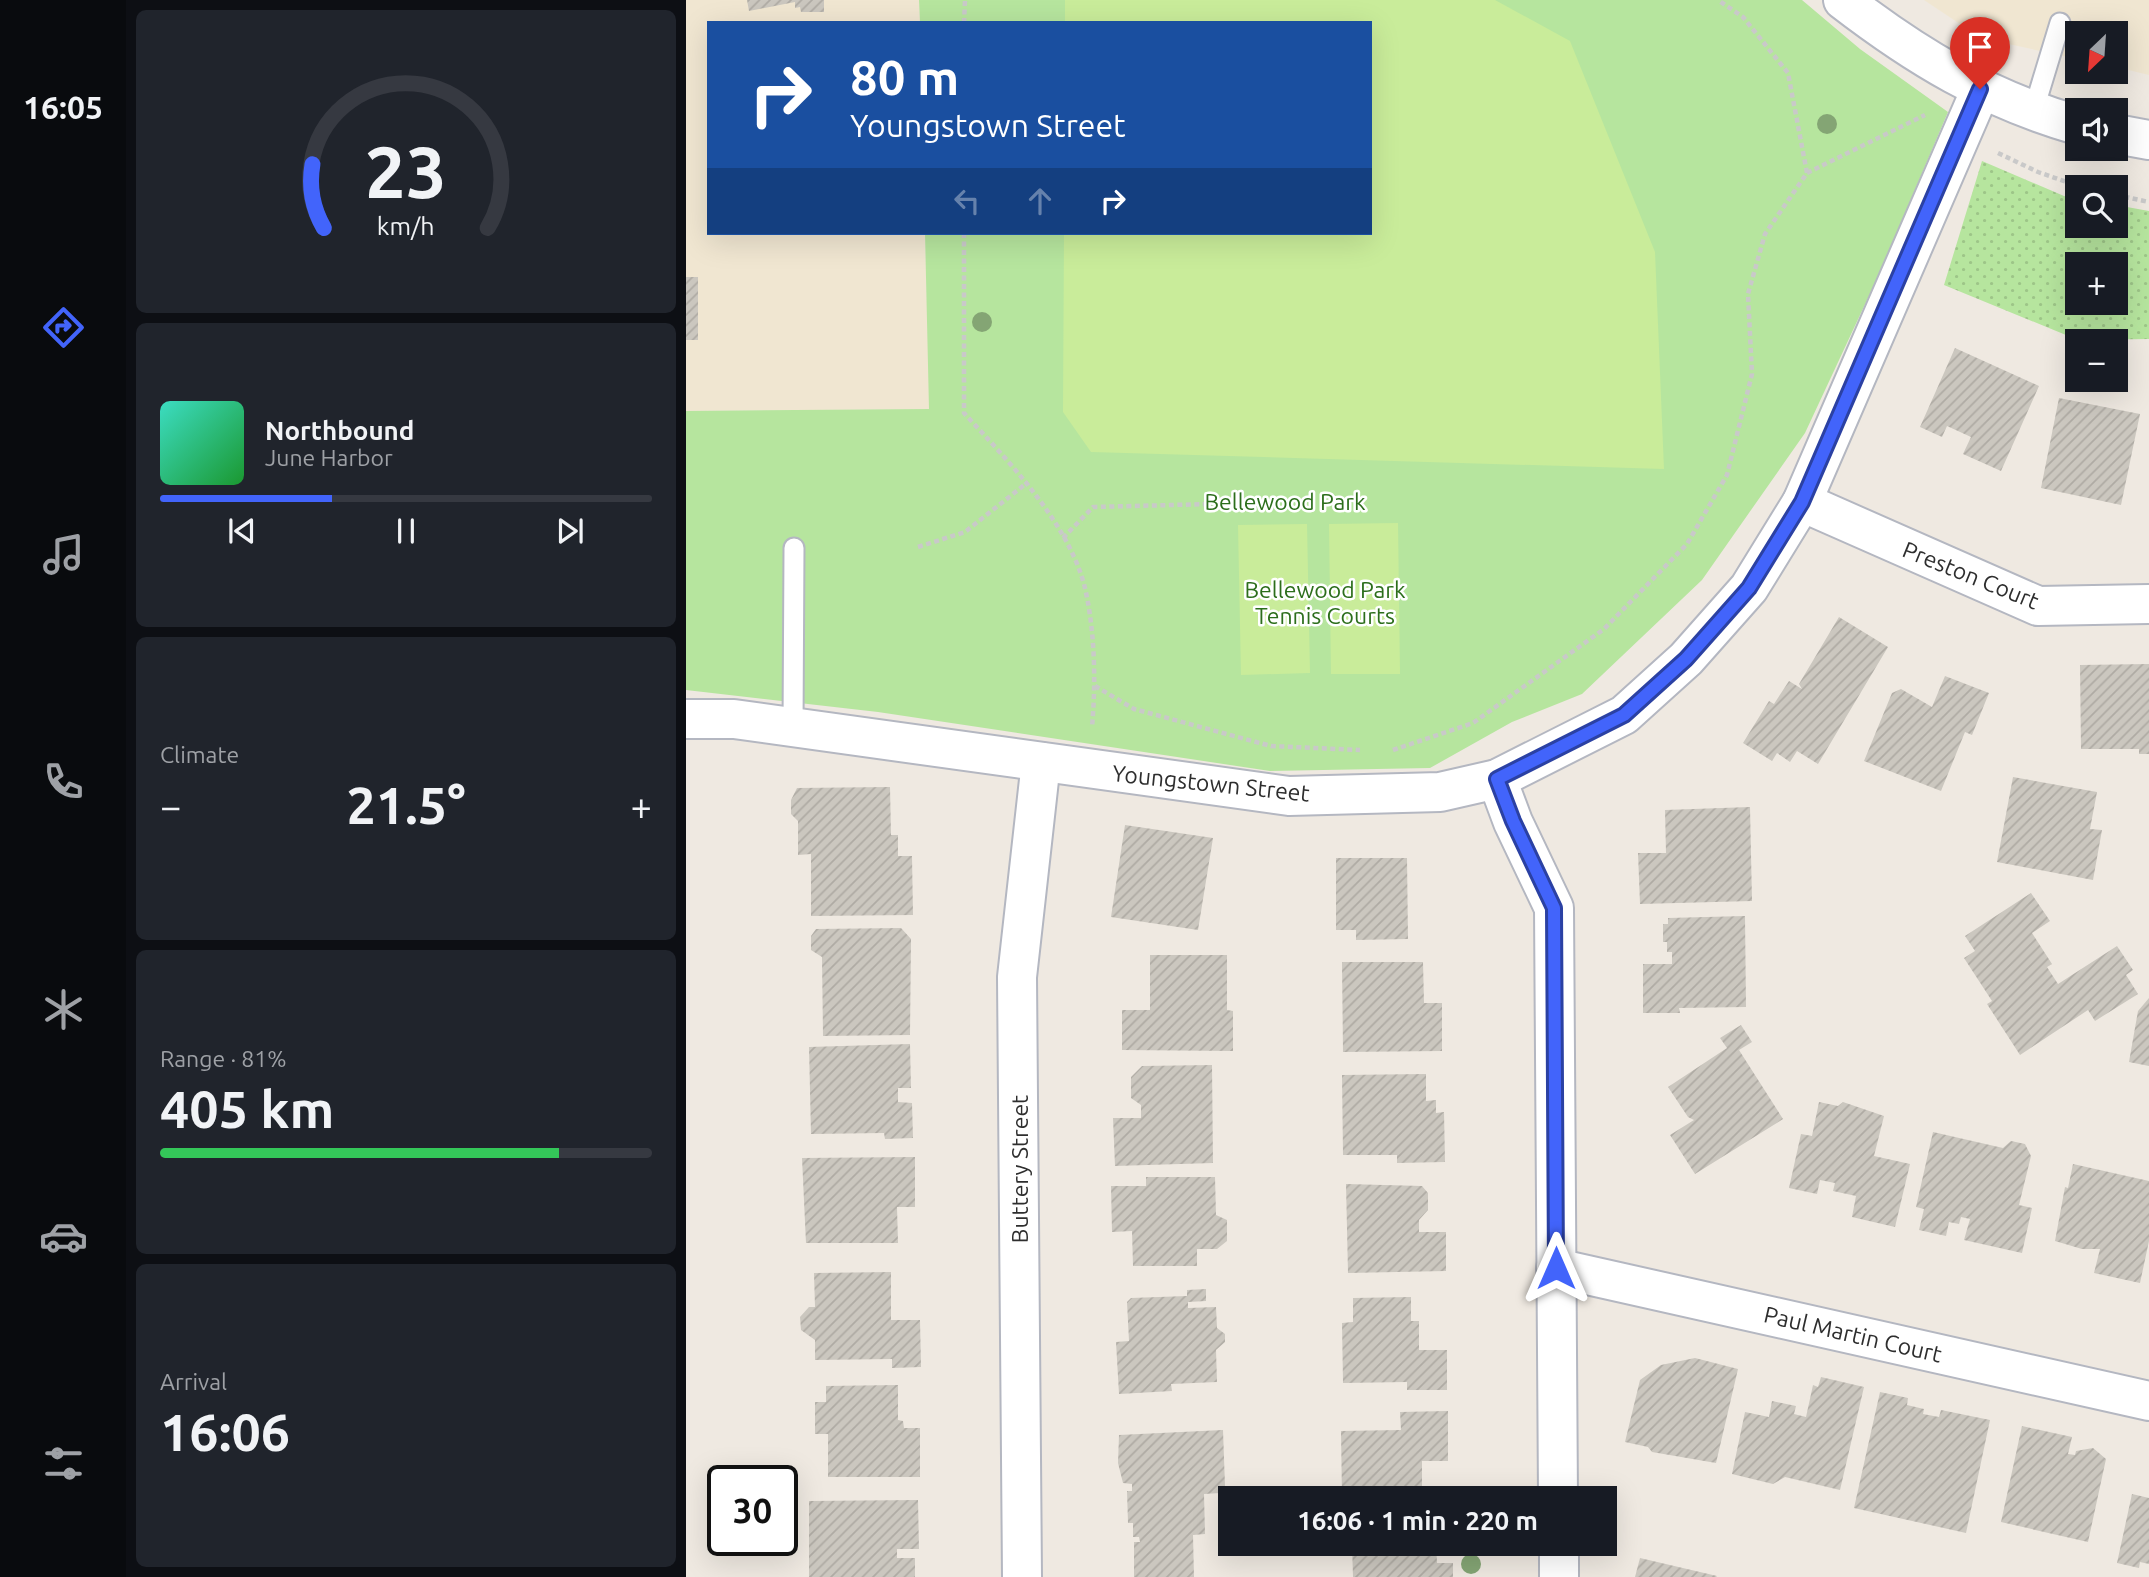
<!DOCTYPE html>
<html lang="en">
<head>
<meta charset="utf-8">
<style>
  body { margin:0; font-family:Ubuntu,sans-serif; background:#20242c; color:#f1f3f6; height:100vh; display:flex; flex-direction:column; font-size:26px; white-space:nowrap }
  * { box-sizing:border-box; margin:0 }
  p { font-size:23px; color:#9ea1a6 }
  .icon { flex:none; width:38px; height:38px; fill:none; stroke:currentColor; stroke-width:2; stroke-linecap:round; stroke-linejoin:round }
  .map { position:relative; flex:1; overflow:hidden }
  .details { display:flex; flex-direction:column; gap:10px; padding:10px; background:#0d0f14; width:560px }
  .details>* { flex:none }
  .guide { position:absolute; left:21px; top:21px; width:665px; height:214px; border-radius:0px; box-shadow:0 7px 28px #0002; background:#1a4fa0; color:#fff; overflow:hidden }
  .needle { width:46px; rotate:205deg }
  .fabs { position:absolute; left:1379px; top:21px; display:grid; gap:14px }
  .fabs a { display:grid; place-items:center; width:63px; height:63px; border-radius:0px; background:#171b24; box-shadow:0 7px 28px #0002; font-size:35px }
  .speed { position:absolute; left:21px; top:1465px; display:flex; gap:14px; font-size:35px; font-weight:700; text-align:center }
  .speed>* { display:grid; place-content:center; width:91px; height:91px; border-radius:50%; background:#171b24; box-shadow:0 7px 28px #0002; line-height:1 }
  .speed .limit { border:4px solid #111; border-radius:10px; background:#fff; color:#111 }
  .pin { position:absolute; display:grid; place-items:center; width:60px; height:60px; color:#fff; margin:-72px -30px; border-radius:50% 50% 50% 0; rotate:-45deg; box-shadow:0 0 7px #0007 }
  .pin .icon { rotate:45deg }
  .me { position:absolute; width:77px; margin:-38px; rotate:0deg; stroke-linejoin:round; filter:drop-shadow(0 0 5px #0008) }
  .turn { display:flex; align-items:center; gap:24px; height:147px; padding:0 28px; font-size:32px }
  .turn .icon { width:91px; height:91px; stroke-width:2.5 }
  .turn b { display:block; font-size:49px; line-height:60px }
  .lanes { display:flex; align-items:center; height:66px; padding:0 28px; background:#0003; justify-content:center; gap:35px; direction:ltr }
  .lanes .off { opacity:.35 }
  .big { font-size:52px; font-weight:600; line-height:1.1 }
  .details .tile { flex:1; display:flex; flex-direction:column; justify-content:center; gap:10px; min-width:0; padding:0 24px; border-radius:10px; background:#20242c }
  .details .dial { align-items:center; gap:0 }
  .dial svg { height:182px; overflow:visible; fill:none; stroke:#363941; stroke-width:7; stroke-linecap:round; text-anchor:middle }
  .dial text { fill:#f1f3f6; stroke:none }
  .song { display:flex; align-items:center; gap:21px }
  .cover { width:84px; height:84px; border-radius:10px; background:linear-gradient(135deg,hsl(170 70% 55%),hsl(130 70% 35%)) }
  .played { height:7px; border-radius:4px; background:linear-gradient(90deg,#4264fb 35%,#363941 35%) }
  .keys { display:flex; justify-content:space-around; direction:ltr }
  .heat { display:flex; justify-content:space-between; align-items:center; font-size:38px; direction:ltr }
  .charge { height:10px; border-radius:5px; background:linear-gradient(90deg,#34c759 81%,#363941 0) }
  .trip { position:absolute; left:532px; top:1486px; width:399px; height:70px; border-radius:0px; background:#171b24; box-shadow:0 7px 28px #0002; font-weight:600; line-height:70px; text-align:center }
  main { display:flex; flex:1; min-height:0 }
  .tab-bar { display:flex; flex-direction:column; width:126px; justify-content:space-around; align-items:center; background:#090b0e; color:#9ea1a6 }
  .tab-bar .icon { width:49px; height:49px }
  .tab-bar .on { color:#4264fb }
  .tab-bar b { font-size:32px; color:#f1f3f6 }
  .map>svg:first-child { display:block }
</style>
</head>
<body>
<main>
<nav class="tab-bar">
<b>16:05</b>
<svg class="icon on" aria-label="directions" viewBox="0 0 24 24"><path d="M12 3l9 9-9 9-9-9zM9 14v-3h6M13 9l2 2-2 2"/></svg>
<svg class="icon" aria-label="music" viewBox="0 0 24 24"><path d="M9 18V5l10-2v13"/><circle cx="6" cy="18" r="3"/><circle cx="16" cy="16" r="3"/></svg>
<svg class="icon" aria-label="phone" viewBox="0 0 24 24"><path d="M5 4h4l2 5-3 2q2 4 5 5l2-3 5 2v4C11 20 4 13 5 4z"/></svg>
<svg class="icon" aria-label="climate" viewBox="0 0 24 24"><path d="M12 3v18M4 7l16 10M4 17L20 7"/></svg>
<svg class="icon" aria-label="car" viewBox="0 0 24 24"><path d="M5 17H2v-5l4-1 3-4h7l3 4 3 1v5h-3M9 17h6M6 11h13"/><circle cx="7" cy="17" r="2"/><circle cx="17" cy="17" r="2"/></svg>
<svg class="icon" aria-label="filters" viewBox="0 0 24 24"><path d="M4 7h16M4 17h16"/><circle cx="9" cy="7" r="2"/><circle cx="15" cy="17" r="2"/></svg>
</nav>
<section class="details">
<div class="tile dial"><svg viewBox="0 0 100 80">
<path d="M14 69A42 42 0 1 1 86 69"/>
<path d="M14 69A42 42 0 0 1 9 41" stroke="#4264fb"/>
<text x="50" y="56" font-size="32" font-weight="700">23</text>
<text x="50" y="72" font-size="11">km/h</text>
</svg></div>
<div class="tile">
<div class="song"><i class="cover"></i><div><b>Northbound</b><p>June Harbor</p></div></div>
<div class="played"></div>
<div class="keys"><svg class="icon" aria-label="previous" viewBox="0 0 24 24"><path d="M18 5L8 12l10 7zM5 5v14"/></svg><svg class="icon" aria-label="pause" viewBox="0 0 24 24"><path d="M8 5v14M16 5v14"/></svg><svg class="icon" aria-label="next" viewBox="0 0 24 24"><path d="M6 5l10 7-10 7zM19 5v14"/></svg></div>
</div>
<div class="tile"><p>Climate</p>
<div class="heat"><a>−</a><b class="big">21.5°</b><a>+</a></div>
</div>
<div class="tile"><p>Range · 81%</p><b class="big">405 km</b><div class="charge"></div></div>
<div class="tile"><p>Arrival</p><b class="big">16:06</b></div>
</section>
<div class="map">
<svg width="1463" height="1577" viewBox="0 0 1463 1577">
  <defs>
    <pattern id="grass-dots" width="8" height="8" patternUnits="userSpaceOnUse" patternTransform="scale(1.75)"><rect width="8" height="8" fill="#b6e59e"/><path d="M2 2h.1M6 6h.1" fill="none" stroke="#9dc588" stroke-width="1.8" stroke-linecap="round"/></pattern>
    <pattern id="building-hatch" width="6" height="6" patternUnits="userSpaceOnUse" patternTransform="scale(1.75)"><rect width="6" height="6" fill="#cbc7bf"/><path d="M-1 1l2-2M0 6l6-6M5 7l2-2" fill="none" stroke="#afaba4"/></pattern>
  </defs>
  <rect width="100%" height="100%" fill="#efe9e1"/>
  <g fill="#f0e6d1">
    <path d="M0,0H233L234,23H23V233H239L244,409L0,411Z"/>
    <path d="M1238,0H1463V75L1430,67V33H1391V59L1295,38Z"/>
  </g>
  <path fill="url(#grass-dots)" fill-rule="evenodd" d="M1296,161L1378,196L1391,199V226H1430V205L1463,211V339L1392,340L1258,285ZM1391,264H1430V303H1391Z"/>
  <path fill="#b6e59e" d="M233,0H1116L1174,49L1262,112L1195,270L1119,433L1016,580L896,694L826,722L744,768L584,771L192,712L0,690V411L243,409L239,233H684V23H234Z"/>
  <g fill="#c9ec9a">
    <path d="M379,0H809L884,41L969,252L978,469L405,452L377,412L378,233H684V23H379Z"/>
    <path d="M712,523L714,674H645L643,524Z"/>
    <path d="M621,524L624,673L555,675L552,525Z"/>
  </g>
  <g fill="url(#building-hatch)">
    <path d="M61,0H138V12H115L114,7L109,8V2L63,11Z"/>
    <rect x="0" y="277" width="12" height="63"/>
    <path d="M1269,348L1353,386L1315,471L1277,454L1285,437L1261,426L1256,437L1234,427Z"/>
    <path d="M1373,398L1454,414L1435,505L1355,488Z"/>
    <path d="M1153,617L1202,647L1132,764L1111,751L1104,762L1091,753L1086,761L1057,743L1083,701L1088,704L1103,681L1116,689L1113,684Z"/>
    <path d="M1463,664V754H1453V749H1395L1394,665Z"/>
    <path d="M1259,676L1303,693L1286,735L1279,732L1255,791L1178,761L1206,693L1215,689L1246,707Z"/>
    <path d="M1327,777L1411,792L1404,829L1416,830L1407,880L1311,862Z"/>
    <path d="M204,787L205,835H212V856H226L227,915L125,916V854L112,855V821L105,814V800L111,788Z"/>
    <path d="M1064,807L1066,901L954,904L952,853H980L979,810Z"/>
    <path d="M439,825L527,838L512,930L425,917Z"/>
    <path d="M650,858H721L722,939L670,940V930H650Z"/>
    <path d="M1345,893L1364,921L1346,933L1366,964L1361,967L1372,984L1431,946L1447,970L1440,975L1452,994L1409,1021L1402,1010L1334,1055L1301,1004L1306,1001L1278,958L1289,951L1279,936Z"/>
    <path d="M1059,916L1060,1007L993,1008L994,1013H957V964H986V952H981V942H977V924H982V918Z"/>
    <path d="M215,928L225,939L224,1035L137,1036L136,957L125,950V936L130,929Z"/>
    <path d="M464,955H541V1010L547,1011V1051L436,1050V1010H464Z"/>
    <path d="M656,962H737L738,1003H756V1051L657,1052Z"/>
    <path d="M1463,998V1066L1443,1062L1452,1011Z"/>
    <path d="M1055,1025L1066,1042L1053,1050L1097,1119L1009,1174L984,1135L1008,1120L1002,1117L982,1087L1041,1048L1034,1038Z"/>
    <path d="M224,1044L225,1088H212V1102L226,1103L227,1138L199,1139L198,1133L125,1134L123,1047Z"/>
    <path d="M526,1065L527,1163L429,1166L427,1118H455V1105L445,1098V1077L456,1066Z"/>
    <path d="M740,1074V1101L750,1100V1113L758,1112L759,1162L711,1163V1155H657L656,1075Z"/>
    <path d="M1133,1102L1152,1106L1157,1102L1198,1116L1188,1156L1224,1164L1209,1227L1166,1217L1170,1196L1147,1191L1149,1183L1134,1180L1131,1194L1103,1188L1115,1134L1126,1136Z"/>
    <path d="M1247,1132L1317,1148L1325,1141L1339,1144L1345,1156L1333,1205L1346,1208L1336,1253L1278,1240L1284,1219L1275,1217L1273,1224L1263,1222L1260,1236L1233,1230L1238,1209L1230,1207Z"/>
    <path d="M229,1157V1207H211L212,1243H120L116,1158Z"/>
    <path d="M1387,1164L1463,1181V1241L1454,1283L1408,1273L1414,1249H1396L1369,1241L1379,1187L1382,1188Z"/>
    <path d="M460,1177H529L530,1215L541,1220V1241L531,1249H511V1266H447L446,1231L426,1232L425,1186H460Z"/>
    <path d="M660,1184L736,1186L742,1193V1210L733,1220V1232H760V1271L662,1273Z"/>
    <path d="M205,1272V1320H234L235,1367L206,1368V1359L129,1360V1340L115,1330L114,1317L123,1307H129L128,1273Z"/>
    <path d="M520,1289V1301L502,1302V1308L530,1307L531,1328L539,1334V1342L530,1350L531,1382L485,1384L486,1391L433,1394L430,1342L443,1341L441,1302L445,1298L501,1296V1290Z"/>
    <path d="M725,1297V1321H733V1350H761V1390H721V1382L657,1383L656,1323L667,1322V1298Z"/>
    <path d="M1009,1358L1052,1369L1030,1463L966,1452L962,1447L939,1442L954,1380L975,1365Z"/>
    <path d="M1135,1377L1178,1387L1154,1490L1099,1477L1087,1484L1046,1474L1059,1412L1083,1417L1086,1401L1110,1406L1108,1414L1120,1417L1127,1385L1132,1387Z"/>
    <path d="M212,1385V1420L217,1421L218,1428H234V1477H142V1434H129V1402H140V1386Z"/>
    <path d="M1194,1392L1222,1398L1221,1405L1238,1409L1237,1414L1253,1417L1255,1410L1304,1420L1280,1533L1168,1508Z"/>
    <path d="M762,1411V1461H736V1498H656L655,1431L715,1430L714,1412Z"/>
    <path d="M1336,1426L1386,1437L1382,1454L1389,1455L1390,1451L1407,1448L1420,1459L1402,1542L1315,1522Z"/>
    <path d="M537,1430L539,1486H534V1493L518,1494L519,1534L507,1535L508,1577H448V1542H454L453,1537H447V1523H442L441,1491H446V1484L437,1483L432,1463L433,1435Z"/>
    <path d="M1446,1494L1463,1498V1564L1454,1562L1453,1568L1431,1563Z"/>
    <path d="M232,1500L233,1549H211V1558H229V1577H123V1501Z"/>
    <path d="M666,1544H750L751,1563H767V1577H667Z"/>
    <path d="M954,1558L1031,1576L1030,1577H949Z"/>
  </g>
  <g fill="none" stroke-linecap="round" stroke-linejoin="round">
    <defs>
      <g id="lane">
        <path d="M1347,112L1374,23"/>
        <path d="M107,727L108,548"/>
      </g>
      <g id="street">
        <path d="M1157,0C1231,57 1301,99 1391,125"/>
        <path d="M1430,134L1463,140"/>
        <path d="M1116,502L1352,606L1463,604"/>
        <path d="M0,719H48L603,796L754,792L811,779L938,715L1000,659L1063,588L1116,502L1295,89"/>
        <path d="M811,779L827,822L868,908L872,1498"/>
        <path d="M870,1268L1463,1401"/>
        <path d="M873,1544V1577"/>
        <path d="M336,1577L331,977L355,762"/>
      </g>
    </defs>
    <use href="#lane" stroke="#b4b7c1" stroke-width="23"/>
    <use href="#street" stroke="#b4b7c1" stroke-width="42"/>
    <g stroke="#c9c9c9" stroke-width="4.5" stroke-dasharray="5 3.5" stroke-linecap="butt">
      <path d="M278,23L279,0"/>
      <path d="M1312,153L1352,172L1395,187"/>
      <path d="M1121,173L1239,115"/>
      <path d="M1430,195L1463,202"/>
      <path d="M278,233V413C322,461 383,523 399,588C409,632 410,682 406,727"/>
      <path d="M377,538L407,507L526,504"/>
      <path d="M232,547L279,532L342,482"/>
      <path d="M409,686L448,709L585,746L674,750"/>
      <path d="M707,750L787,723L918,629L1001,544L1041,475L1066,374L1062,294L1079,234L1121,173L1102,73L1057,17L1032,0"/>
    </g>
    <use href="#lane" stroke="#fff" stroke-width="19"/>
    <use href="#street" stroke="#fff" stroke-width="38"/>
  </g>
  <g fill="#84a574">
    <circle cx="1141" cy="124" r="10"/>
    <circle cx="296" cy="322" r="10"/>
    <circle cx="785" cy="1564" r="10"/>
  </g>
  <g fill="none" stroke-linecap="round" stroke-linejoin="round">
    <defs>
      <path id="route" d="M870,1268L868,908L827,821L811,779L938,715L1000,659L1063,588L1116,502L1294,89"/>
    </defs>
    <use href="#route" stroke="#2b41a3" stroke-width="18"/>
    <use href="#route" stroke="#4264fb" stroke-width="12"/>
  </g>
  <g text-anchor="middle" dominant-baseline="central" stroke-width="5" stroke-linejoin="round" paint-order="stroke">
    <g font-size="23" fill="#2c6e1b" stroke="#fff">
      <text x="599" y="501">Bellewood Park</text>
      <text x="639" y="589">Bellewood Park<tspan x="639" dy="26">Tennis Courts</tspan></text>
    </g>
    <g font-size="23" fill="#2e2e2e" stroke="#fff">
      <text transform="translate(1285 575) rotate(22)">Preston Court</text>
      <text transform="translate(525 783) rotate(6)">Youngstown Street</text>
      <text transform="translate(333 1169) rotate(-90)">Buttery Street</text>
      <text transform="translate(1167 1334) rotate(13)">Paul Martin Court</text>
    </g>
  </g>
</svg>
<div class="fabs">
<a><svg class="needle" viewBox="-14 -14 28 28"><path d="M0-13l5 13h-10z" fill="#e53935"/><path d="M0 13l5-13h-10z" fill="#9ea1a6"/></svg></a>
<a><svg class="icon" aria-label="sound" viewBox="0 0 24 24"><path d="M4 9h4l5-4v14l-5-4H4zM17 9q2 3 0 6"/></svg></a>
<a><svg class="icon" aria-label="search" viewBox="0 0 24 24"><circle cx="10" cy="10" r="6"/><path d="M15 15l6 6"/></svg></a>
<a>+</a>
<a>−</a>
</div>
<div class="speed"><div class="limit">30</div></div>
<div class="pin" style="left:1294px;top:89px;background:#d93025"><svg class="icon" aria-label="arrive" viewBox="0 0 24 24"><path d="M6 21V4h12l-3 4 3 4H6"/></svg></div>
<svg class="me" style="left:870px;top:1268px" viewBox="-20 -20 40 40"><path d="M0-17L14 15 0 8-14 15z" fill="#4264fb" stroke="#fff" stroke-width="4"/></svg>
<div class="trip">16:06 · 1 min · 220 m</div>
<div class="guide">
<div class="turn"><svg class="icon" aria-label="right" viewBox="0 0 24 24"><path d="M7 20v-9h11M14 6l5 5-5 5"/></svg><div><b>80 m</b>Youngstown Street</div></div>
<div class="lanes"><svg class="icon off" aria-label="left" viewBox="0 0 24 24"><path d="M17 20v-9H6M10 6l-5 5 5 5"/></svg><svg class="icon off" aria-label="ahead" viewBox="0 0 24 24"><path d="M12 20V5M6 11l6-6 6 6"/></svg><svg class="icon" aria-label="right" viewBox="0 0 24 24"><path d="M7 20v-9h11M14 6l5 5-5 5"/></svg></div>
</div>
</div>
</main>
</body>
</html>
